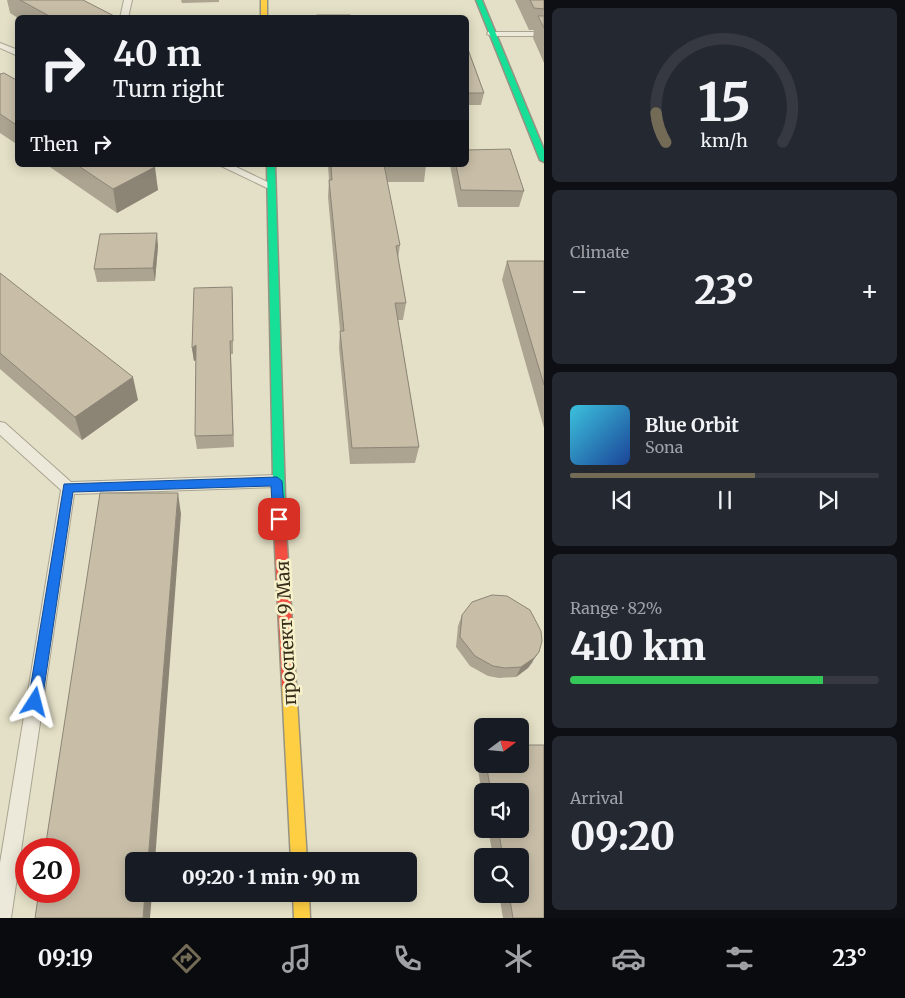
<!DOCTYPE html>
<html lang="en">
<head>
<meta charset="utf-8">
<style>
  body { margin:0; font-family:Merriweather,serif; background:#242831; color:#f1f3f6; height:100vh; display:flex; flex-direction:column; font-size:19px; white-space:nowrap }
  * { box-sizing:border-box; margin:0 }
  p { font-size:16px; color:#9ea1a6 }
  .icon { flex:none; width:28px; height:28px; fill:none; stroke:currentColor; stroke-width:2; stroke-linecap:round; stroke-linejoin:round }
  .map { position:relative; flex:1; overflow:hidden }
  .panel { display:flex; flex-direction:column; gap:8px; padding:8px; background:#0d0f14; width:361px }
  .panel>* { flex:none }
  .hud { position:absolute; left:15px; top:15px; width:454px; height:152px; border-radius:8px; box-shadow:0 2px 12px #0003; background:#171b24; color:#f1f3f6; overflow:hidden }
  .needle { width:32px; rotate:74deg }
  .controls { position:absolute; left:474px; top:718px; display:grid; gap:10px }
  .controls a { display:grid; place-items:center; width:55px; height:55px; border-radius:8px; background:#171b24; box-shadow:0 2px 12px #0003; font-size:25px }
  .speed { position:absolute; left:15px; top:838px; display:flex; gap:10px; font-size:25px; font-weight:700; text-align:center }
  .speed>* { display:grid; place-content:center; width:65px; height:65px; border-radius:50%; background:#171b24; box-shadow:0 2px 12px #0003; line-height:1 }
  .speed .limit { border:8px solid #d22; background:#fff; color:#111 }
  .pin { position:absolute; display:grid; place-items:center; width:42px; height:42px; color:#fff; margin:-21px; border-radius:10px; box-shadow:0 2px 8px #0006 }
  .me { position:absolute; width:55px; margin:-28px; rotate:9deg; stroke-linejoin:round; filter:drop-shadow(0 0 4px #0008) }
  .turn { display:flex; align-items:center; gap:18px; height:105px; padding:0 15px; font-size:22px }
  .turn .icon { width:65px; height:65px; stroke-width:2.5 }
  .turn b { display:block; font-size:35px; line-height:42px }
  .then { display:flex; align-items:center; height:48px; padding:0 15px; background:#0003; gap:10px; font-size:19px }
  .big { font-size:38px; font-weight:800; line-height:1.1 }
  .panel .tile { flex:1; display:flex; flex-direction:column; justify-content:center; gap:8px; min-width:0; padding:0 18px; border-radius:8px; background:#242831 }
  .panel .dial { align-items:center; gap:0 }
  .dial svg { height:130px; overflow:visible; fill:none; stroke:#363941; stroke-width:7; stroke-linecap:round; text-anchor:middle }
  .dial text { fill:#f1f3f6; stroke:none }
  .song { display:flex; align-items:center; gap:15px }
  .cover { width:60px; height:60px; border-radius:8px; background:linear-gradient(135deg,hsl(190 70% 55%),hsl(220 70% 35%)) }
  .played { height:5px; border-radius:2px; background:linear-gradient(90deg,#746b57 60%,#363941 60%) }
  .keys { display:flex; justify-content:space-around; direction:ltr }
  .heat { display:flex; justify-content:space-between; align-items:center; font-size:28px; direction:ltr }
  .charge { height:8px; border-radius:4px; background:linear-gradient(90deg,#34c759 82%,#363941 0) }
  .trip { position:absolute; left:125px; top:852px; width:292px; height:50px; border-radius:8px; background:#171b24; box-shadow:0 2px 12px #0003; font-weight:800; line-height:50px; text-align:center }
  .dock { display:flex; height:80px; justify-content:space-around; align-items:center; background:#090b0e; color:#9ea1a6 }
  .dock .icon { width:35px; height:35px }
  .dock .active { color:#746b57 }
  .dock b { font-size:22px; color:#f1f3f6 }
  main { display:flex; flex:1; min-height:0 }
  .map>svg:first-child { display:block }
</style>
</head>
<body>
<main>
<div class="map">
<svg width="544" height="918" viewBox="0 0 544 918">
  <rect width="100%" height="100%" fill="#e4e0c7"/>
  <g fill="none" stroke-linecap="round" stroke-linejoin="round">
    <defs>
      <g id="lane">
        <path d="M124,0H132L128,18H120Z"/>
        <path d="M488,32H544V36H491L487,34Z"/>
        <path d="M0,43L18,50V56L0,48Z"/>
        <path d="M219,165H232L276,186L271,189L267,188Z"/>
        <path d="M0,422L5,423L71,482L277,475L282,477L284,481L282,485L277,487L74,494L11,918H0V863L61,490L0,435Z"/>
      </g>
      <g id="fast">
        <path d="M476,0H482L544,150V162L540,160Z"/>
        <path d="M267,165H275L286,530L284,534L280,535L276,534L274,530Z"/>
      </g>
      <g id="slow">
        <rect x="261" y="0" width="6" height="18"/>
        <path d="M289,678L294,680L296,685L307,861H291L282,685L284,680Z"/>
        <path d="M293,894H309L310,918H294Z"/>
      </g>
      <path id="jam" d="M280,525L284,526L286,530L296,685L294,690L289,692L284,690L282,685L274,530L276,526Z"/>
    </defs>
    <use href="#lane" stroke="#a8a491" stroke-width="2"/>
    <use href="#fast" stroke="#989381" stroke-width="3"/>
    <use href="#slow" stroke="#989381" stroke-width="3"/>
    <use href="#jam" stroke="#989381" stroke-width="3"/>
    <use href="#lane" fill="#ece9da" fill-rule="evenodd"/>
    <use href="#fast" fill="#16e098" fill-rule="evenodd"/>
    <use href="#slow" fill="#ffcf43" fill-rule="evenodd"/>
    <use href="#jam" fill="#f24e42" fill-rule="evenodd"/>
  </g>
  <g fill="#aca390">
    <path d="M7,0H83L118,18H18L10,13Z"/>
    <path d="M181,0H219V2L182,3Z"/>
    <path d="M515,0H544V63L533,38L534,30H529Z"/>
    <path d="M466,44L484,93L481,105H466Z"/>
    <path d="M0,74L18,81V145L0,133Z"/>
    <path d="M47,165H153L158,190L117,213Z"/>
    <path d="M328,165H426L424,182H387L400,245L398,258L406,303L403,320H398L419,447L415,463L350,464L339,348L340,331L328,197L329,180Z"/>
    <path d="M450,165H466L524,191L519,207H458Z"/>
    <path d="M158,246L155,281L97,282L94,269Z"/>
    <path d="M507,261H544V428L502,280Z"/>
    <path d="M0,273L138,400L82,440L0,369Z"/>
    <path d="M233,300V354H231L234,447L197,449L195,436L196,360L194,361L192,348Z"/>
    <path d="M462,615L533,662L528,668L516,677L499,678L488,676L470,666L456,647L458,626Z"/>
    <path d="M482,747V764H520L544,918H503L499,894H520V856H493L488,829H520V791H482V795L476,757Z"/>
  </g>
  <g fill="#8c8576">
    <path d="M155,167L158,190L117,213L113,189Z"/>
    <path d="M157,233L158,246L155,281L153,268Z"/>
    <path d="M232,287L233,300V354V341Z"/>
    <path d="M196,345L198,359L194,361L192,348Z"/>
    <path d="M133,377L138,400L82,440L75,417Z"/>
    <path d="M178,493L181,514L155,861H148Z"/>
    <path d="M539,652L528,668L516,677L521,667Z"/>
    <path d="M145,894H152L150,918H143Z"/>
  </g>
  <g fill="#c8bea8" stroke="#8c8576">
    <path d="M20,0H83L118,18H53Z"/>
    <path d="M530,0H544V9L534,8Z"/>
    <rect x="317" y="15" width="33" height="3"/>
    <path d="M538,16H544V28Z"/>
    <path d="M466,44L484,93H466Z"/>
    <path d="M4,73L18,81V126L0,114V74Z"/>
    <path d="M510,149L524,191L461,190L456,165H466V150Z"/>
    <path d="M77,165H153L155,167L113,189Z"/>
    <path d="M331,165H384L400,245L396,246L406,303H395L419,447L352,448L340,331H344L329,180H332Z"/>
    <path d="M157,233L153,268L94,269L100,234Z"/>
    <path d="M507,261H544V385Z"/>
    <path d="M0,273L133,377L75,417L0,353Z"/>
    <path d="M232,287L233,341H230L233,435L195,436L196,345L192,348L194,288Z"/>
    <path d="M100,493H178L148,861H134V894H145L143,918H35L39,891H69V849H45Z"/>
    <path d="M492,595L507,596L530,610L541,631L542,641L539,652L534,658L521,667L505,668L493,666L475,656L460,637L462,615L472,602Z"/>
    <path d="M520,745H544V918H513L509,894H520V856H503L498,829H520V791H491L486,764H520Z"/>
  </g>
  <path fill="#1a73e8" stroke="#114b97" d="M277,477L282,481L285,519L279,524L273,519L271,486L73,492L42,702L40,706L35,708L30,706L28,702L64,484Z"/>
  <g text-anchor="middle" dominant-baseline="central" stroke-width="5" stroke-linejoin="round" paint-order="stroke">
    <g font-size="18" fill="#372c1a" stroke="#f8f2cb">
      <text transform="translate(286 633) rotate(-93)">проспект 9 Мая</text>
    </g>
  </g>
</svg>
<div class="controls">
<a><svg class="needle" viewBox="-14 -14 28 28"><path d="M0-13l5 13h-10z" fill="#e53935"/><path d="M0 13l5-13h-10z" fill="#9ea1a6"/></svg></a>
<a><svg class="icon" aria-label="sound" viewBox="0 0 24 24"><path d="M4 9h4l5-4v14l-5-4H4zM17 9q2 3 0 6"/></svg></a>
<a><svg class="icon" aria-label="search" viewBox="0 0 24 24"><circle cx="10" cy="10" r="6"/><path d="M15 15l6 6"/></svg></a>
</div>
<div class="speed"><div class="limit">20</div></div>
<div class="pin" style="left:279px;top:519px;background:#d93025"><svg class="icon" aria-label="arrive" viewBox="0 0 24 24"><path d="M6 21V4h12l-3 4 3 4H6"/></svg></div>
<svg class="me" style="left:35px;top:702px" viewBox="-20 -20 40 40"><path d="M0-17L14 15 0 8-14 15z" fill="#1a73e8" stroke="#fff" stroke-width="4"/></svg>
<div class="trip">09:20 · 1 min · 90 m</div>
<div class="hud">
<div class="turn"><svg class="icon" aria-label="right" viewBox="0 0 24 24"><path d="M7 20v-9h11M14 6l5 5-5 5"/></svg><div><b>40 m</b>Turn right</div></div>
<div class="then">Then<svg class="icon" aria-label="right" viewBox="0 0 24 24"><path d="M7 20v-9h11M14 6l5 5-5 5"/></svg></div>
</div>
</div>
<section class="panel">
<div class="tile dial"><svg viewBox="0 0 100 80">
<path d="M14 69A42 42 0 1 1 86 69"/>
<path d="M14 69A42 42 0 0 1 8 51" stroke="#746b57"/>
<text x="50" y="56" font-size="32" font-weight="700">15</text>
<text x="50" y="72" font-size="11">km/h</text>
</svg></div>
<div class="tile"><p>Climate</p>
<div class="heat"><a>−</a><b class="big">23°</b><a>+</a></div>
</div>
<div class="tile">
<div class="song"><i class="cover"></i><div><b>Blue Orbit</b><p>Sona</p></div></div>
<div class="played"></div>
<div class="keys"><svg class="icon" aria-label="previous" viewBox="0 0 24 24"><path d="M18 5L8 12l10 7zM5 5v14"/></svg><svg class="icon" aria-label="pause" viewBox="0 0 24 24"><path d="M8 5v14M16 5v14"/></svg><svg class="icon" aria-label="next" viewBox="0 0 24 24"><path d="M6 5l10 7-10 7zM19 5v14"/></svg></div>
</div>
<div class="tile"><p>Range · 82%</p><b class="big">410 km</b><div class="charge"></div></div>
<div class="tile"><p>Arrival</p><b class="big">09:20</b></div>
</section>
</main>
<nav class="dock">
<b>09:19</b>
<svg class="icon active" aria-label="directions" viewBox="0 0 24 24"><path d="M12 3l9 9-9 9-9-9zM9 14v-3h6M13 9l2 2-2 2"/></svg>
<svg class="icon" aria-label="music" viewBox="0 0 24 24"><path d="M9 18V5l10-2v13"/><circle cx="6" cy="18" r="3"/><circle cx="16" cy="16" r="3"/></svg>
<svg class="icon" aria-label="phone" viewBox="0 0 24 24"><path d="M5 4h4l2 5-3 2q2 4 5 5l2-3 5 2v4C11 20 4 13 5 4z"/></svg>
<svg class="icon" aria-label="climate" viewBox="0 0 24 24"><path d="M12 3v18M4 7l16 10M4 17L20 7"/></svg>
<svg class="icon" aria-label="car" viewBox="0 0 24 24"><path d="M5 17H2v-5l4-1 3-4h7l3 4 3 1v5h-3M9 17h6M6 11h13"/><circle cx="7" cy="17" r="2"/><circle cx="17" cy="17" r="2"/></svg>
<svg class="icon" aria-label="filters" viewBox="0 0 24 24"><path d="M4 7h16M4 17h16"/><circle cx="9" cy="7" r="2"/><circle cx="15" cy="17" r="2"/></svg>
<b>23°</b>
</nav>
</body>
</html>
